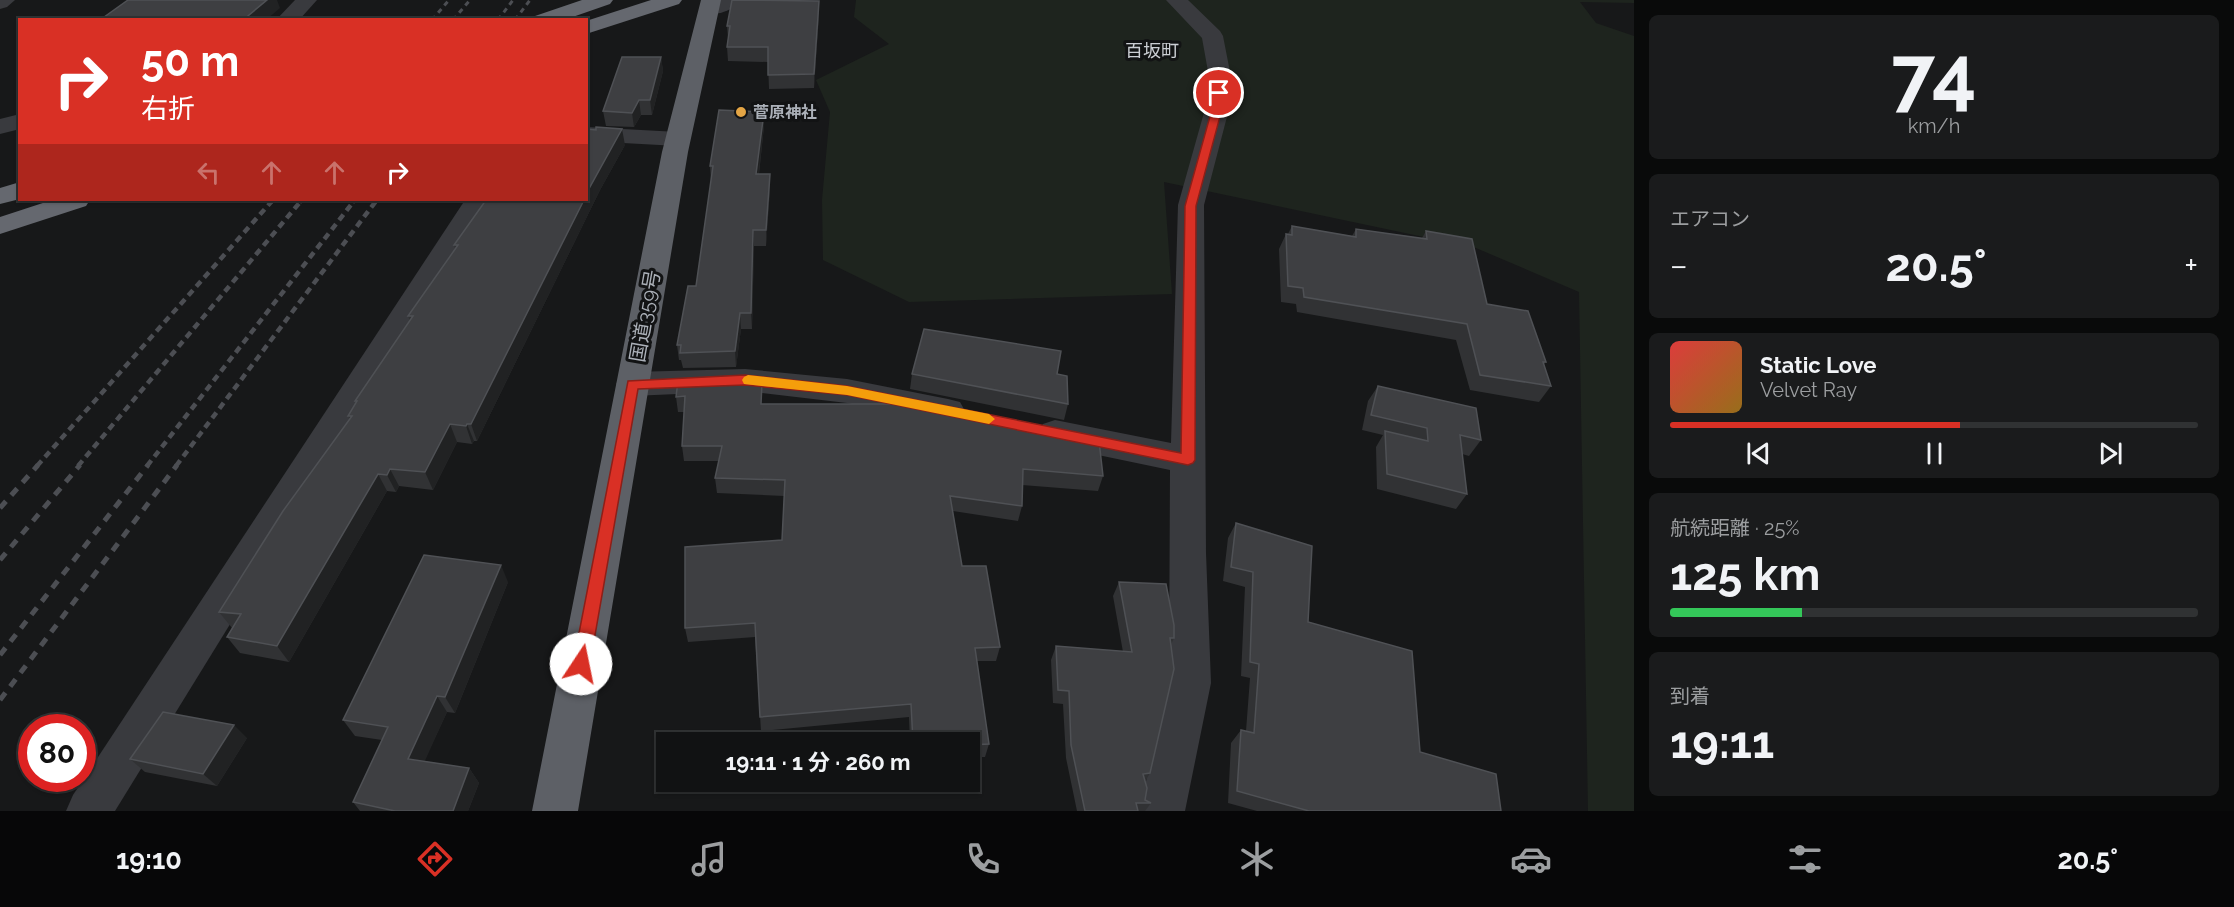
<!DOCTYPE html>
<html lang="ja">
<head>
<meta charset="utf-8">
<style>
  body { margin:0; font-family:Raleway,"Noto Sans JP",sans-serif; background:#1a1b1c; color:#f1f3f6; height:100vh; display:flex; flex-direction:column; font-size:22px; white-space:nowrap }
  * { box-sizing:border-box; margin:0 }
  p { font-size:20px; color:#9c9ea0 }
  .icon { flex:none; width:33px; height:33px; fill:none; stroke:currentColor; stroke-width:2; stroke-linecap:round; stroke-linejoin:round }
  .map { position:relative; flex:1; overflow:hidden }
  .details { display:flex; flex-direction:column; gap:15px; padding:15px; background:#090a0a; width:600px }
  .details>* { flex:none }
  .top-card { position:absolute; left:18px; top:18px; width:570px; height:183px; border-radius:0px; box-shadow:0 2px 4px #0004,0 0 0 2px #303233; background:#d93025; color:#fff; overflow:hidden }
  .speed { position:absolute; left:18px; top:714px; display:flex; gap:12px; font-size:30px; font-weight:700; text-align:center }
  .speed>* { display:grid; place-content:center; width:78px; height:78px; border-radius:50%; background:#111213; box-shadow:0 2px 4px #0004,0 0 0 2px #303233; line-height:1 }
  .speed .limit { border:9px solid #d22; background:#fff; color:#111 }
  .pin { position:absolute; display:grid; place-items:center; width:51px; height:51px; color:#fff; margin:-26px; border:3px solid #fff; border-radius:50%; box-shadow:0 2px 6px #0007 }
  .me { position:absolute; width:66px; margin:-33px; rotate:11deg; stroke-linejoin:round; filter:drop-shadow(0 0 4px #0008) }
  .turn { display:flex; align-items:center; gap:21px; height:126px; padding:0 24px; font-size:27px }
  .turn .icon { width:78px; height:78px; stroke-width:2.5 }
  .turn b { display:block; font-size:42px; line-height:51px }
  .lanes { display:flex; align-items:center; height:57px; padding:0 24px; background:#0003; justify-content:center; gap:30px; direction:ltr }
  .lanes .off { opacity:.35 }
  .big { font-size:45px; font-weight:700; line-height:1.1 }
  .details .card { flex:1; display:flex; flex-direction:column; justify-content:center; gap:9px; min-width:0; padding:0 21px; border-radius:9px; background:#1a1b1c }
  .details .dial { align-items:center; gap:0 }
  .dial b { font-size:78px; line-height:1 }
  .song { display:flex; align-items:center; gap:18px }
  .cover { width:72px; height:72px; border-radius:9px; background:linear-gradient(135deg,hsl(0 70% 55%),hsl(40 70% 35%)) }
  .played { height:6px; border-radius:3px; background:linear-gradient(90deg,#d93025 55%,#303233 55%) }
  .keys { display:flex; justify-content:space-around; direction:ltr }
  .heat { display:flex; justify-content:space-between; align-items:center; font-size:33px; direction:ltr }
  .charge { height:9px; border-radius:4px; background:linear-gradient(90deg,#34c759 25%,#303233 0) }
  .trip { position:absolute; left:656px; top:732px; width:324px; height:60px; border-radius:0px; background:#111213; box-shadow:0 2px 4px #0004,0 0 0 2px #303233; font-weight:700; line-height:60px; text-align:center }
  .tab-bar { display:flex; height:96px; justify-content:space-around; align-items:center; background:#070708; color:#9c9ea0 }
  .tab-bar .icon { width:42px; height:42px }
  .tab-bar .current { color:#d93025 }
  .tab-bar b { font-size:27px; color:#f1f3f6 }
  main { display:flex; flex:1; min-height:0 }
  .map>svg:first-child { display:block }
</style>
</head>
<body>
<main>
<div class="map">
<svg width="1634" height="811" viewBox="0 0 1634 811">
  <rect width="100%" height="100%" fill="#171819"/>
  <path fill="#1e241e" d="M856,0H1634V3L1580,2L1596,23L1634,36V811H1588L1579,292L1476,248L1164,182L1172,294L909,302L823,260L822,200L830,112L816,80L889,44L854,17Z"/>
  <g fill="none" stroke-linecap="round" stroke-linejoin="round">
    <g fill="#393a3e" fill-rule="evenodd">
      <path d="M0,0H15L7,7L0,9Z"/>
      <path d="M295,0H317L299,20H276Z"/>
      <path d="M715,0H742C735,10 714,17 702,14L699,10L702,6Z"/>
      <path d="M1166,0H1188L1220,31L1223,36L1231,77L1229,109L1204,205L1206,553L1211,683L1185,811H1139L1169,683L1170,470L1055,446L1043,442L1038,433L1043,424L1055,420L1171,443L1178,205L1205,109L1209,77L1202,38Z"/>
      <path d="M20,114V129L0,134V119Z"/>
      <path d="M586,127L678,132L687,134L690,139L687,144L678,146L586,141Z"/>
      <path d="M465,200H491L115,811H66L73,795Z"/>
      <path d="M745,369L847,379L948,399L960,402L965,411L960,420L948,423L847,403L745,391L632,396L621,392L616,384L621,376L632,372Z"/>
    </g>
    <path fill="#5d6066" fill-rule="evenodd" d="M701,0H721L688,152L578,811H532L662,152Z"/>
    <g fill="#65686f" fill-rule="evenodd">
      <path d="M582,0H613L610,4L564,20H532L535,16Z"/>
      <path d="M651,0H682L679,4L586,34V21Z"/>
      <path d="M20,182V199L0,204V188Z"/>
      <path d="M52,200H90L86,206L0,234V217Z"/>
    </g>
    <g stroke="#4c4e53" stroke-width="3" stroke-dasharray="5 4.5" stroke-linecap="butt">
      <path d="M432,20L449,0"/>
      <path d="M453,20L470,0"/>
      <path d="M498,20L513,0"/>
      <path d="M515,20L530,0"/>
      <path d="M271,203L273,200"/>
      <path d="M300,203L302,200"/>
      <path d="M353,203L355,200"/>
      <path d="M375,203L377,200"/>
    </g>
    <g stroke="#4c4e53" stroke-width="4.5" stroke-dasharray="7 5" stroke-linecap="butt">
      <path d="M37,466L272,201"/>
      <path d="M78,466L301,201"/>
      <path d="M147,466L354,201"/>
      <path d="M176,466L376,201"/>
    </g>
    <g stroke="#4c4e53" stroke-width="5" stroke-dasharray="9 8" stroke-linecap="butt">
      <path d="M0,508L38,465"/>
      <path d="M0,560L80,465"/>
      <path d="M0,655L148,465"/>
      <path d="M0,700L177,465"/>
    </g>
  </g>
  <g fill="#313234">
    <path d="M819,1V15L814,88L769,89L768,62L728,61L727,47L728,38L727,26Z"/>
    <path d="M661,57L663,71L652,115H641L634,127L606,126L603,111Z"/>
    <path d="M764,112V126L759,174H770V189L766,246H754L752,329H741L736,367L683,368L681,360H679L677,345L696,286L711,181L710,166Z"/>
    <path d="M625,145L600,190L477,441H474L472,444L457,442L433,490L399,486L396,492L387,491L289,662L240,653L227,637L232,628L219,612L350,419L348,416L356,403L355,401L410,321L408,316L455,249L454,245Z"/>
    <path d="M1292,226L1352,236L1356,229L1422,238L1426,231L1487,304L1546,362L1544,364L1551,386L1539,402L1470,390L1456,340L1297,312L1296,304L1281,302L1279,249L1286,234H1288Z"/>
    <path d="M912,374H1057L1068,404L1064,420L910,389Z"/>
    <path d="M732,381L762,404L1103,476L1098,491L1022,485V506L1018,521L953,511L962,566L1000,647L996,661H977L989,744L985,757H969V742H910L909,717L761,731L755,637L688,642L685,628L782,540L784,496L717,493L715,478L719,461H684L682,446L684,412H678L676,397Z"/>
    <path d="M1378,386L1481,440L1469,456L1462,454L1467,494L1456,509L1377,489L1376,447L1383,435L1362,430L1368,401Z"/>
    <path d="M1236,523L1308,622L1420,752L1501,811H1257L1228,803L1231,743L1241,730L1246,731L1250,678L1241,676L1245,587L1223,581L1228,538Z"/>
    <path d="M508,582L455,713L447,712L424,761L469,768L479,783L468,811H360L353,802L382,740L355,736L343,720Z"/>
    <path d="M1119,582L1174,638L1171,645L1150,773L1145,782V800L1151,803L1145,811H1077L1066,758L1063,704L1053,703L1051,660L1056,646L1123,652L1113,596Z"/>
    <path d="M247,738L217,786L145,772L130,759Z"/>
  </g>
  <g fill="#212223">
    <path d="M267,0H277L280,8L266,20H243Z"/>
    <path d="M819,1V15L814,88V74Z"/>
    <path d="M661,57L663,71L652,115L650,100Z"/>
    <path d="M639,100L641,115L634,127L632,113Z"/>
    <path d="M764,112V126L757,189L756,174Z"/>
    <path d="M622,129L625,145L600,190L477,441L471,424L584,200H586V194L597,173Z"/>
    <path d="M770,174V189L766,246V230Z"/>
    <path d="M753,230L754,246L752,329L751,313Z"/>
    <path d="M740,313L741,329L736,367L735,351Z"/>
    <path d="M450,424L457,442L433,490L425,472Z"/>
    <path d="M467,424L474,441L472,444L466,426Z"/>
    <path d="M390,469L399,486L396,492L387,475Z"/>
    <path d="M378,474L387,491L289,662L277,646Z"/>
    <path d="M501,565L508,582L455,713L445,697Z"/>
    <path d="M437,696L447,712L419,774L408,759Z"/>
    <path d="M234,725L247,738L217,786L203,774Z"/>
    <path d="M469,768L479,783L468,811H453Z"/>
  </g>
  <g fill="#3e3f42" stroke="#4f5155" stroke-width="1.5">
    <path d="M128,0H267L243,20H100Z"/>
    <path d="M732,0L819,1L814,74L768,75V47H727L730,26H727Z"/>
    <path d="M622,57H661L650,100H639L632,113L603,111Z"/>
    <path d="M719,110L764,112L756,174H770L766,230H753L751,313H740L735,351L680,353L681,345H677L688,286H696L713,166H710Z"/>
    <path d="M596,127L622,129L586,194V129L596,130Z"/>
    <path d="M486,200H584L471,424H467L466,426L450,424L425,472L390,469L387,475L378,474L277,646L227,637L241,614L219,612L283,511L352,416H348L357,401H355L413,316H408L458,245H454Z"/>
    <path d="M1292,226L1356,237V229L1427,239L1426,231L1472,239L1487,304L1528,311L1546,362H1543L1551,386L1480,375L1467,324L1304,297L1303,288L1288,286L1286,234L1292,235Z"/>
    <path d="M924,329L1061,351L1057,374L1067,376L1068,404L912,374Z"/>
    <path d="M731,378V381L762,383L761,404H903L904,401L1099,441L1103,476L1023,469L1022,506L950,496L962,566H986L1000,647L975,648L989,744L969,745V742H913L911,704L760,717L755,623L685,628V547L782,540L785,480L715,478L722,446H682L685,396L676,397L678,381Z"/>
    <path d="M1378,386L1476,408L1481,440L1460,435L1467,494L1387,474L1385,431L1428,441L1427,428L1371,415Z"/>
    <path d="M1236,523L1312,546L1308,622L1412,651L1420,752L1496,774L1501,811H1309L1237,791L1241,730L1254,733L1259,664L1250,662L1253,572L1231,567Z"/>
    <path d="M424,555L501,565L445,697L437,696L408,759L469,768L453,811H395L353,802L388,727L343,720Z"/>
    <path d="M1119,582L1166,584L1174,625V638H1170L1174,669L1150,773L1143,774L1147,788L1145,800L1151,803H1136L1138,811H1085L1071,745L1069,691L1058,690L1056,646L1132,652Z"/>
    <path d="M163,712L234,725L203,774L130,759Z"/>
  </g>
  <path fill="#d93025" stroke="#8d1f18" stroke-width="1.5" d="M1219,90L1223,93L1222,109L1196,206L1195,460L1193,463L1188,465L847,395L745,385L638,389L590,664L587,669L581,671L575,669L573,664L628,381L745,375L847,386L1181,453L1185,206L1212,109L1214,93Z"/>
  <path fill="#f59e0b" d="M748,375L847,386L989,414L995,419L989,424L847,395L744,384L742,380L744,377Z"/>
  <circle fill="#e4a545" stroke="#121314" stroke-width="2" cx="741" cy="112" r="6"/>
  <g text-anchor="middle" dominant-baseline="central" stroke-width="6" stroke-linejoin="round" paint-order="stroke">
    <g font-size="16" font-weight="bold" fill="#abb0b8" stroke="#121314" text-anchor="start">
      <text x="753" y="112">菅原神社</text>
    </g>
    <g font-size="18" fill="#cbced4" stroke="#121314">
      <text x="1152" y="50">百坂町</text>
    </g>
    <g font-size="20" fill="#abb0b8" stroke="#121314">
      <text transform="translate(645 316) rotate(-80)">国道359号</text>
    </g>
  </g>
</svg>
<div class="speed"><div class="limit">80</div></div>
<div class="pin" style="left:1219px;top:93px;background:#d93025"><svg class="icon" aria-label="arrive" viewBox="0 0 24 24"><path d="M6 21V4h12l-3 4 3 4H6"/></svg></div>
<svg class="me" style="left:581px;top:664px" viewBox="-20 -20 40 40"><circle r="19" fill="#fff"/><path d="M0-13L10 11 0 6-10 11z" fill="#d93025"/></svg>
<div class="trip">19:11 · 1 分 · 260 m</div>
<div class="top-card">
<div class="turn"><svg class="icon" aria-label="right" viewBox="0 0 24 24"><path d="M7 20v-9h11M14 6l5 5-5 5"/></svg><div><b>50 m</b>右折</div></div>
<div class="lanes"><svg class="icon off" aria-label="left" viewBox="0 0 24 24"><path d="M17 20v-9H6M10 6l-5 5 5 5"/></svg><svg class="icon off" aria-label="ahead" viewBox="0 0 24 24"><path d="M12 20V5M6 11l6-6 6 6"/></svg><svg class="icon off" aria-label="ahead" viewBox="0 0 24 24"><path d="M12 20V5M6 11l6-6 6 6"/></svg><svg class="icon" aria-label="right" viewBox="0 0 24 24"><path d="M7 20v-9h11M14 6l5 5-5 5"/></svg></div>
</div>
</div>
<section class="details">
<div class="card dial"><b>74</b><p>km/h</p></div>
<div class="card"><p>エアコン</p>
<div class="heat"><a>−</a><b class="big">20.5°</b><a>+</a></div>
</div>
<div class="card">
<div class="song"><i class="cover"></i><div><b>Static Love</b><p>Velvet Ray</p></div></div>
<div class="played"></div>
<div class="keys"><svg class="icon" aria-label="previous" viewBox="0 0 24 24"><path d="M18 5L8 12l10 7zM5 5v14"/></svg><svg class="icon" aria-label="pause" viewBox="0 0 24 24"><path d="M8 5v14M16 5v14"/></svg><svg class="icon" aria-label="next" viewBox="0 0 24 24"><path d="M6 5l10 7-10 7zM19 5v14"/></svg></div>
</div>
<div class="card"><p>航続距離 · 25%</p><b class="big">125 km</b><div class="charge"></div></div>
<div class="card"><p>到着</p><b class="big">19:11</b></div>
</section>
</main>
<nav class="tab-bar">
<b>19:10</b>
<svg class="icon current" aria-label="directions" viewBox="0 0 24 24"><path d="M12 3l9 9-9 9-9-9zM9 14v-3h6M13 9l2 2-2 2"/></svg>
<svg class="icon" aria-label="music" viewBox="0 0 24 24"><path d="M9 18V5l10-2v13"/><circle cx="6" cy="18" r="3"/><circle cx="16" cy="16" r="3"/></svg>
<svg class="icon" aria-label="phone" viewBox="0 0 24 24"><path d="M5 4h4l2 5-3 2q2 4 5 5l2-3 5 2v4C11 20 4 13 5 4z"/></svg>
<svg class="icon" aria-label="climate" viewBox="0 0 24 24"><path d="M12 3v18M4 7l16 10M4 17L20 7"/></svg>
<svg class="icon" aria-label="car" viewBox="0 0 24 24"><path d="M5 17H2v-5l4-1 3-4h7l3 4 3 1v5h-3M9 17h6M6 11h13"/><circle cx="7" cy="17" r="2"/><circle cx="17" cy="17" r="2"/></svg>
<svg class="icon" aria-label="filters" viewBox="0 0 24 24"><path d="M4 7h16M4 17h16"/><circle cx="9" cy="7" r="2"/><circle cx="15" cy="17" r="2"/></svg>
<b>20.5°</b>
</nav>
</body>
</html>
